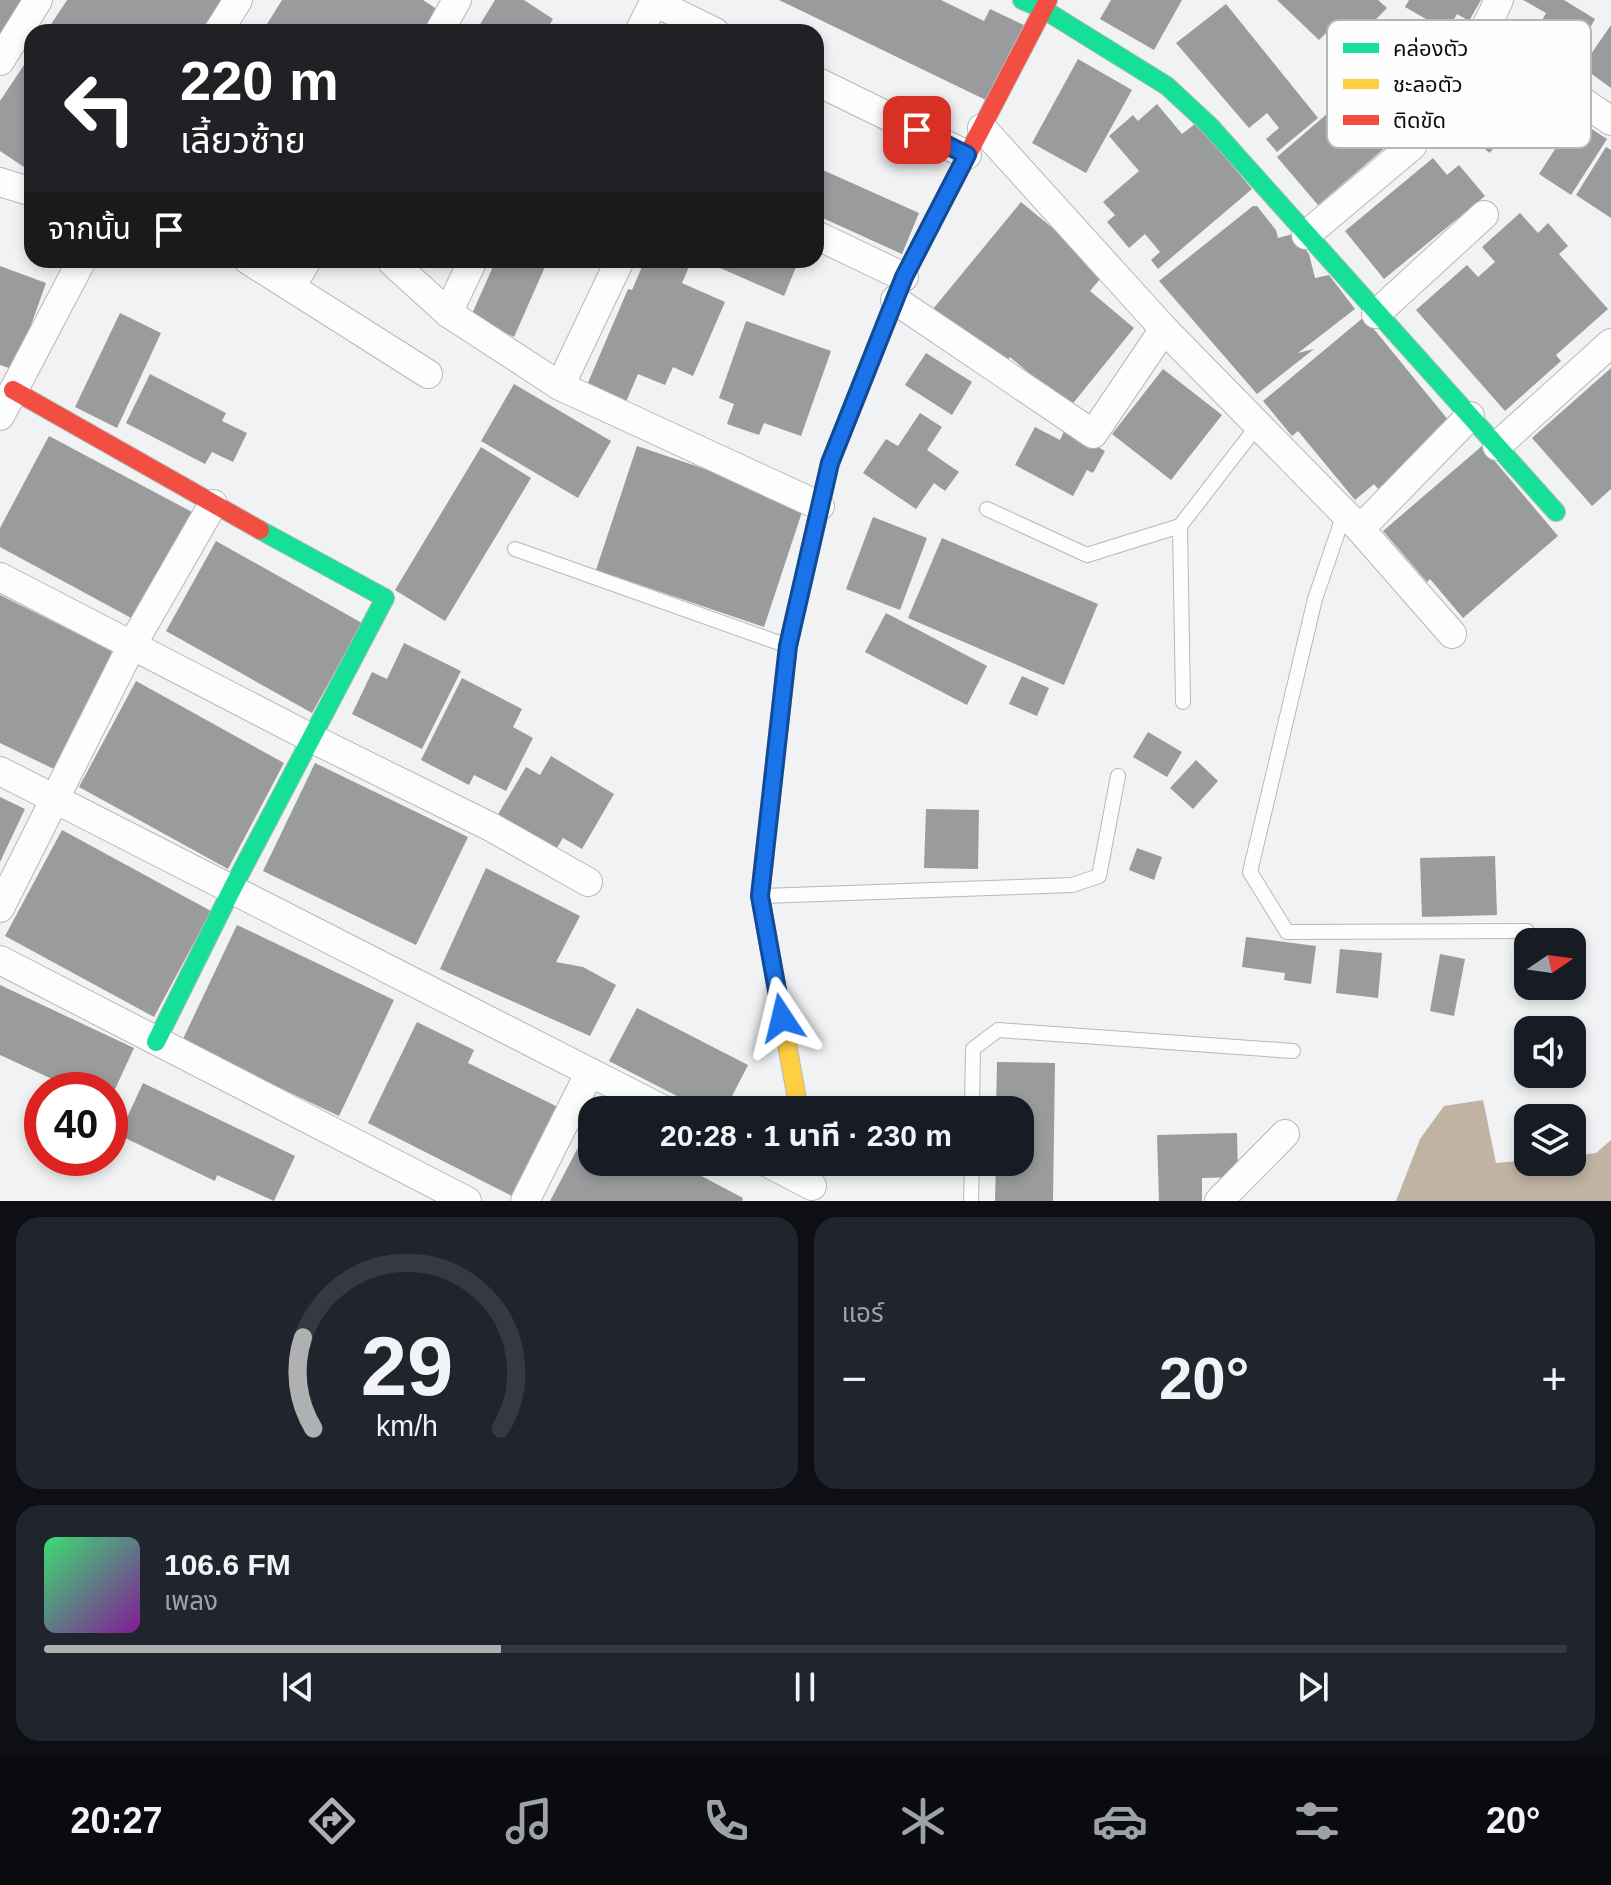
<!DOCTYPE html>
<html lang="th">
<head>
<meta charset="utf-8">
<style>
  body { margin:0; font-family:Arial,"Noto Sans Thai",sans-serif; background:#20242c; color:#f1f3f6; height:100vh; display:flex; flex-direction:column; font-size:30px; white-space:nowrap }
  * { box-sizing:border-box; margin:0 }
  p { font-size:26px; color:#9ea1a6 }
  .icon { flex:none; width:44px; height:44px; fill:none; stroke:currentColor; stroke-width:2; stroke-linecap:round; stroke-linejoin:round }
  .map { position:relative; height:1201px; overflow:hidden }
  .panel { display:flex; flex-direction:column; gap:16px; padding:16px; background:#0d0f14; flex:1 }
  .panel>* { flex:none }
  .banner { position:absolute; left:24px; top:24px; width:800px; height:244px; border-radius:24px; box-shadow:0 4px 12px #0003; background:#202124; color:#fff; overflow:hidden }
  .needle { width:52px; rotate:77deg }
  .buttons { position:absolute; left:1514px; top:928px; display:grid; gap:16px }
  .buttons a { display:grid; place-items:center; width:72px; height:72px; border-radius:16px; background:#171b24; box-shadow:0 4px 12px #0003; font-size:40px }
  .speed { position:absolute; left:24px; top:1072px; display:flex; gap:16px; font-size:40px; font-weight:700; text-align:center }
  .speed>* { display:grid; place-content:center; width:104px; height:104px; border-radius:50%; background:#171b24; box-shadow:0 4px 12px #0003; line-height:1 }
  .speed .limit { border:12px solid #d22; background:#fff; color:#111 }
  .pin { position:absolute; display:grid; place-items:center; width:68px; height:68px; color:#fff; margin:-34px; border-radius:16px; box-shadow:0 4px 12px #0006 }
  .me { position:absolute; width:88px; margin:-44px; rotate:350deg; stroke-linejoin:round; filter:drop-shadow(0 0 6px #0008) }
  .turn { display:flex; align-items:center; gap:28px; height:168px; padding:0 24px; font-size:36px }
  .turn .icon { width:104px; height:104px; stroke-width:2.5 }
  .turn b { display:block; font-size:56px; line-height:68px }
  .then { display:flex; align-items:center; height:76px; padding:0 24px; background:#0003; gap:16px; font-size:30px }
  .big { font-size:60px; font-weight:700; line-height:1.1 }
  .panel .widget { flex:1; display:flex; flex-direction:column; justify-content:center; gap:12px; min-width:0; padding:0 28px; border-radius:24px; background:#20242c }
  .panel .dial { align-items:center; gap:0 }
  .dial svg { height:208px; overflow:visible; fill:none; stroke:#363941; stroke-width:7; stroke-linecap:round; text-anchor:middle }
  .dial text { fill:#f1f3f6; stroke:none }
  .song { display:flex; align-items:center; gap:24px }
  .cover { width:96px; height:96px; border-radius:12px; background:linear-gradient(135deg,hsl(140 70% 55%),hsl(290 70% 35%)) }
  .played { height:8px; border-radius:4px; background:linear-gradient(90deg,#aeb0b2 30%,#363941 30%) }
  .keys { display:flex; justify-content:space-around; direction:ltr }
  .heat { display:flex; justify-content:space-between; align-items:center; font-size:44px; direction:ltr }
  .panel .tiles { flex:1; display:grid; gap:16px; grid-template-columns:1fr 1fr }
  .widget:last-child { grid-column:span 2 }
  .trip { position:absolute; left:578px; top:1096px; width:456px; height:80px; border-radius:24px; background:#171b24; box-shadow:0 4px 12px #0003; font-weight:700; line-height:80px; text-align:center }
  .tab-bar { display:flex; height:128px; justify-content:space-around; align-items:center; background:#090b0e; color:#9ea1a6 }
  .tab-bar .icon { width:56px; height:56px }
  .tab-bar .selected { color:#aeb0b2 }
  .tab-bar b { font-size:36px; color:#f1f3f6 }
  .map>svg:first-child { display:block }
</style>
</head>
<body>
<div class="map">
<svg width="1611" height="1201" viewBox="0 0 1611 1201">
  <rect width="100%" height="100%" fill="#f0f2f4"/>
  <path fill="#c1b3a1" d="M1483,1100L1496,1163L1528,1160V1162H1572V1156L1596,1153L1611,1140V1201H1396L1420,1139L1444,1106Z"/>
  <g fill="#9a9b9c">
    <path d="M0,0H28L0,45Z"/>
    <path d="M67,0H222L200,32H46Z"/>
    <path d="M282,0H423L438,10L425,32H262Z"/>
    <path d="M495,0H524L553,19L545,32H489L479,26Z"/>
    <path d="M779,0H941L984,21L990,9L1026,26L990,102Z"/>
    <path d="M1111,0H1182L1154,50L1100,19Z"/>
    <path d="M1277,0H1378L1387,8L1351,45L1332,27L1319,40Z"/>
    <path d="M1409,0H1481L1469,21L1457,14L1447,31L1405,7Z"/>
    <path d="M1523,0H1564L1595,19L1575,54L1536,31L1546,13Z"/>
    <path d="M1226,4L1318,118L1277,152L1266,139L1279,128L1267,113L1249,128L1176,43Z"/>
    <path d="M1611,25V88L1582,67Z"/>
    <path d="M32,53V168L30,171L0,151V101Z"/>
    <path d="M1078,59L1132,90L1086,173L1032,143Z"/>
    <path d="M1501,67L1533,91L1490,153L1458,129Z"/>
    <path d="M1364,82L1395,118L1376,135L1386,147L1318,205L1277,157Z"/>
    <path d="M1157,104L1182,134L1196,123L1252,189L1158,269L1151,260L1160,252L1145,234L1129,248L1107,222L1115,215L1103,202L1139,171L1109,136L1133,115L1138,121Z"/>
    <path d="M1575,118L1607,139L1571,195L1539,174Z"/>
    <path d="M1606,147L1611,150V218L1576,195Z"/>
    <path d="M1433,158L1447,175L1459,165L1485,196L1384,279L1345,231Z"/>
    <path d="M816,167L919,213L902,254L816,215Z"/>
    <path d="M1021,202L1106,272L1090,291L1134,328L1070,407L1010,357L1002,366L933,309Z"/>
    <path d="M1253,206H1257L1276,230L1278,238L1293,234L1309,254L1315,278L1329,275L1355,309L1298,353L1314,349L1257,394L1159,281Z"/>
    <path d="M1520,213L1538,233L1548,223L1568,246L1559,254L1608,309L1556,355L1561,361L1505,411L1416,310L1467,265L1478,277L1495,262L1482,247Z"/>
    <path d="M496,260H548L514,337L471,316Z"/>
    <path d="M645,260H692L682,283L725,302L693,376L673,367L665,385L638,374L626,402L587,385L628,289L632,290Z"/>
    <path d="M702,260H799L784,296Z"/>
    <path d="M0,266L46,283L15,370L0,365Z"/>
    <path d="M120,313L161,333L117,428L75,407Z"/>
    <path d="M1364,317L1454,427L1378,489L1374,484L1355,500L1298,431L1292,436L1263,401Z"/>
    <path d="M746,321L831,351L801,436L764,423L759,435L727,424L734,404L719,398Z"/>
    <path d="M926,353L972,382L952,415L905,385Z"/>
    <path d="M1611,368V489L1592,506L1532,438Z"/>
    <path d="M1163,369L1222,415L1171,480L1112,434Z"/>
    <path d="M150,374L226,413L222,421L247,433L233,462L212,452L205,464L126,423Z"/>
    <path d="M514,384L611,441L578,498L481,441Z"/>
    <path d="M920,413L942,427L927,450L959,472L945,491L934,483L916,509L863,473L886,439L898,446Z"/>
    <path d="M1035,427L1060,440L1065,429L1105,451L1093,473L1087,470L1073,496L1015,465Z"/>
    <path d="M49,436L192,512L135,620L0,547V528Z"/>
    <path d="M637,446L805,503L764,627L596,570Z"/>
    <path d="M1482,446L1558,536L1463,618L1430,579L1427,582L1383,531Z"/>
    <path d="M481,447L531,478L445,621L395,590Z"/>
    <path d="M873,517L927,538L900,610L846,589Z"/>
    <path d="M942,538L1098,604L1064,685L908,618Z"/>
    <path d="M216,541L362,623L312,713L166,631Z"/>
    <path d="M0,595L118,654L60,772L0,743Z"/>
    <path d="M886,613L987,666L967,705L865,652Z"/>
    <path d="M404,643L461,671L422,749L352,714L372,672L387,679Z"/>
    <path d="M1022,676L1049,688L1037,716L1009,704Z"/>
    <path d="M462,678L522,709L513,727L533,738L506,791L474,775L469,785L421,760Z"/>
    <path d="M136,681L284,763L228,869L79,787Z"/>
    <path d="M1148,732L1182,752L1167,777L1133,757Z"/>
    <path d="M551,756L614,794L582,849L563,838L555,851L497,816L526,767L540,775Z"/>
    <path d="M1196,760L1218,781L1193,809L1170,788Z"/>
    <path d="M315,763L468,837L416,945L263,871Z"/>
    <path d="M0,797L25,809L0,862Z"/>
    <path d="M926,809L979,810L978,869L924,868Z"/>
    <path d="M62,830L211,911L154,1017L5,936Z"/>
    <path d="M1137,848L1162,857L1154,880L1129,870Z"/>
    <path d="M1495,856L1497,915L1422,917L1420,858Z"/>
    <path d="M486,868L580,916L556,962L583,967L616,985L590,1036L440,969Z"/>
    <path d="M237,925L394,1000L339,1116L182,1041Z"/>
    <path d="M1246,937L1316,946L1311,984L1284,980L1285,973L1242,967Z"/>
    <path d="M1340,949L1382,953L1378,998L1336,993Z"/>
    <path d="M1440,954L1465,959L1454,1016L1430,1011Z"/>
    <path d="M0,985L134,1048L110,1100V1090H76L0,1055Z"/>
    <path d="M637,1008L748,1065L725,1110H704L609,1061Z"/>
    <path d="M417,1022L474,1050L468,1063L562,1109L518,1199L368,1123Z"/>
    <path d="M997,1062L1055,1063L1053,1201H995L996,1162H1020V1110H996Z"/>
    <path d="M143,1083L295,1156L274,1201L217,1175L215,1181L119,1135Z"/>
    <path d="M592,1121V1162H675L743,1198L742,1201H550Z"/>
    <path d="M1237,1133L1238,1177L1202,1178V1201H1159L1157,1135Z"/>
  </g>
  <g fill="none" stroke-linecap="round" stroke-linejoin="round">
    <defs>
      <g id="lane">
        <path d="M987,509L1087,555L1180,526L1258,425"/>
        <path d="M1344,514L1315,599L1250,872L1287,932L1527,931"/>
        <path d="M1180,526L1183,702"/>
        <path d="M515,549L788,646"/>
        <path d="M763,896L1072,885L1099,876L1118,776"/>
        <path d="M972,1110L973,1049L998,1030L1293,1051"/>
        <path d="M971,1201L972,1162"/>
      </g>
      <g id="street">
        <path d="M1499,0L1483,33L1611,121"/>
        <path d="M218,32L238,0"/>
        <path d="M439,32L457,0"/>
        <path d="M639,32L654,2L715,32"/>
        <path d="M0,61L38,0"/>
        <path d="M816,81L967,155"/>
        <path d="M982,128L1164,329L1360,529L1452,634"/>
        <path d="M0,182L32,192"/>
        <path d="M816,235L904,277"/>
        <path d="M1306,235L1412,146"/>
        <path d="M248,260L428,374"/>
        <path d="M393,263L448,313L560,386L820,506"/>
        <path d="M291,287L307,260"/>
        <path d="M895,300L1093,434L1164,329"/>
        <path d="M448,313L473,260"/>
        <path d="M1376,314L1484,215"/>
        <path d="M560,386L620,260"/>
        <path d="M0,416L82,260"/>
        <path d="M1497,446L1611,343"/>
        <path d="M1360,529L1470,416"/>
        <path d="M0,577L311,738L491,827L588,882"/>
        <path d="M0,771L664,1110"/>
        <path d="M0,908L132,645L213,504"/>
        <path d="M0,960L467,1201"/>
        <path d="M766,1162L812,1186"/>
        <path d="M525,1201L590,1072"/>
        <path d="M1219,1201L1285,1134"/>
      </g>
      <g id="fast">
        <path d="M1022,0L1043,9L1167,86L1210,126L1556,512"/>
        <path d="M775,762L788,646L830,463L904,277L945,198"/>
        <path d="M156,1042L232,889L385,598L260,530"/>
      </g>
      <path id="slow" d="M775,762L760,896L799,1110"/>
      <g id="jam">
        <path d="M945,198L1048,0"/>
        <path d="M13,390L260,530"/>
      </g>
    </defs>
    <use href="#lane" stroke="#b7b8b9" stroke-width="16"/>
    <use href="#street" stroke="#b7b8b9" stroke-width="30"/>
    <use href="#fast" stroke="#b7b8b9" stroke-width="20"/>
    <use href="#slow" stroke="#b7b8b9" stroke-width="20"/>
    <use href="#jam" stroke="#b7b8b9" stroke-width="20"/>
    <use href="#lane" stroke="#fdfdfd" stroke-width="14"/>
    <use href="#street" stroke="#fdfdfd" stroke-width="28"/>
    <use href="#fast" stroke="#16e098" stroke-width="18"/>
    <use href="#slow" stroke="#ffcf43" stroke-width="18"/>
    <use href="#jam" stroke="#f24e42" stroke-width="18"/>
  </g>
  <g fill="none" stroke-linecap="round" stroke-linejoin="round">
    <defs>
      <path id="route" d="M782,1018L760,896L788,646L830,463L904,277L967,155L917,130"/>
    </defs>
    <use href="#route" stroke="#114b97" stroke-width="20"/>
    <use href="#route" stroke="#1a73e8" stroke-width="14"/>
  </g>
  <rect x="1327" y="20" width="264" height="128" rx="12" fill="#fefefe" stroke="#b6b6b6" stroke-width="2"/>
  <rect x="1343" y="43" width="36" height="10" fill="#16e098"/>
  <rect x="1343" y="79" width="36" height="10" fill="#ffcf43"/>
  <rect x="1343" y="115" width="36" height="10" fill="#f24e42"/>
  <g font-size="22" fill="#0d0e0f">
    <text x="1393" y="56">คล่องตัว</text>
    <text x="1393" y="92">ชะลอตัว</text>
    <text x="1393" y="128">ติดขัด</text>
  </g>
</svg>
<div class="buttons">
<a><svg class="needle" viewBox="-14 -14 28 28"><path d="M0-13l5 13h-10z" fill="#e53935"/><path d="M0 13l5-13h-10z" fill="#9ea1a6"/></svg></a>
<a><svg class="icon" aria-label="sound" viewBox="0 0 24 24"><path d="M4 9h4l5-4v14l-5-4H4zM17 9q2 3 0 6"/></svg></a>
<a><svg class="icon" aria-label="layers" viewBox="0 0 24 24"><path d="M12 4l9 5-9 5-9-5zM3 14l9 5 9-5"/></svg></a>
</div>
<div class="speed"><div class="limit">40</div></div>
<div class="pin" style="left:917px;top:130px;background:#d93025"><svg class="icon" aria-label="arrive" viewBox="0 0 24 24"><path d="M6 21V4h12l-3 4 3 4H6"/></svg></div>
<svg class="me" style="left:782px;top:1018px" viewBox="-20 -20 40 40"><path d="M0-17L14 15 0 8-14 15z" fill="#1a73e8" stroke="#fff" stroke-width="4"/></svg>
<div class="trip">20:28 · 1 นาที · 230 m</div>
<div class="banner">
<div class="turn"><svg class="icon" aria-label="left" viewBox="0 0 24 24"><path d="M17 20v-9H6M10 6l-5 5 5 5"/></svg><div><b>220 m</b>เลี้ยวซ้าย</div></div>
<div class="then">จากนั้น<svg class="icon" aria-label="arrive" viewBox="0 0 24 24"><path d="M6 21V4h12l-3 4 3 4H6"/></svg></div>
</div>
</div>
<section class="panel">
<div class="tiles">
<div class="widget dial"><svg viewBox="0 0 100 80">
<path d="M14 69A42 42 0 1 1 86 69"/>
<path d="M14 69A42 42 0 0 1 10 34" stroke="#aeb0b2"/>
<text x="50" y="56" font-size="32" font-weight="700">29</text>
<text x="50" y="72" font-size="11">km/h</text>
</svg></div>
<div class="widget"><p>แอร์</p>
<div class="heat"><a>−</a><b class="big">20°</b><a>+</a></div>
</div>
<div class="widget">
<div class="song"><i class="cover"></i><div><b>106.6 FM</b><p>เพลง</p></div></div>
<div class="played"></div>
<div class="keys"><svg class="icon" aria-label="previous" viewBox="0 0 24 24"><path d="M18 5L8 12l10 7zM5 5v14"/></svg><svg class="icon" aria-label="pause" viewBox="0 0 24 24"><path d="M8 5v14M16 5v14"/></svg><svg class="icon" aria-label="next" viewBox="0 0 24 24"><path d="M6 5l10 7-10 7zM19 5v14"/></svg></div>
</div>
</div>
</section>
<nav class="tab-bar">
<b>20:27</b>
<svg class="icon selected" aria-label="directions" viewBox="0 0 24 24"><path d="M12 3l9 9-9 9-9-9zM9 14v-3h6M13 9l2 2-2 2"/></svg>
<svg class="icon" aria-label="music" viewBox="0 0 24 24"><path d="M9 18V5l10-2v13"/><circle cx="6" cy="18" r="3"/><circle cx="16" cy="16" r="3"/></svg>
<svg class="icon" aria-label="phone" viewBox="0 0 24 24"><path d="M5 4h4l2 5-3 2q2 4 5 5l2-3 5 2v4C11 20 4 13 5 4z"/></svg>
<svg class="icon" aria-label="climate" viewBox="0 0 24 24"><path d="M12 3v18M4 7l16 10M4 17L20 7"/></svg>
<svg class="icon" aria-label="car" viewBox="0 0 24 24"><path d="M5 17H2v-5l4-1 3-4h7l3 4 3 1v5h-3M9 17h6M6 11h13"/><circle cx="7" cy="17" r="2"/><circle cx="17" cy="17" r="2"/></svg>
<svg class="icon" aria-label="filters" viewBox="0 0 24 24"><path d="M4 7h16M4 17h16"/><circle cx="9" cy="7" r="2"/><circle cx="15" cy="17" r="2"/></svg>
<b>20°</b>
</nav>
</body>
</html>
